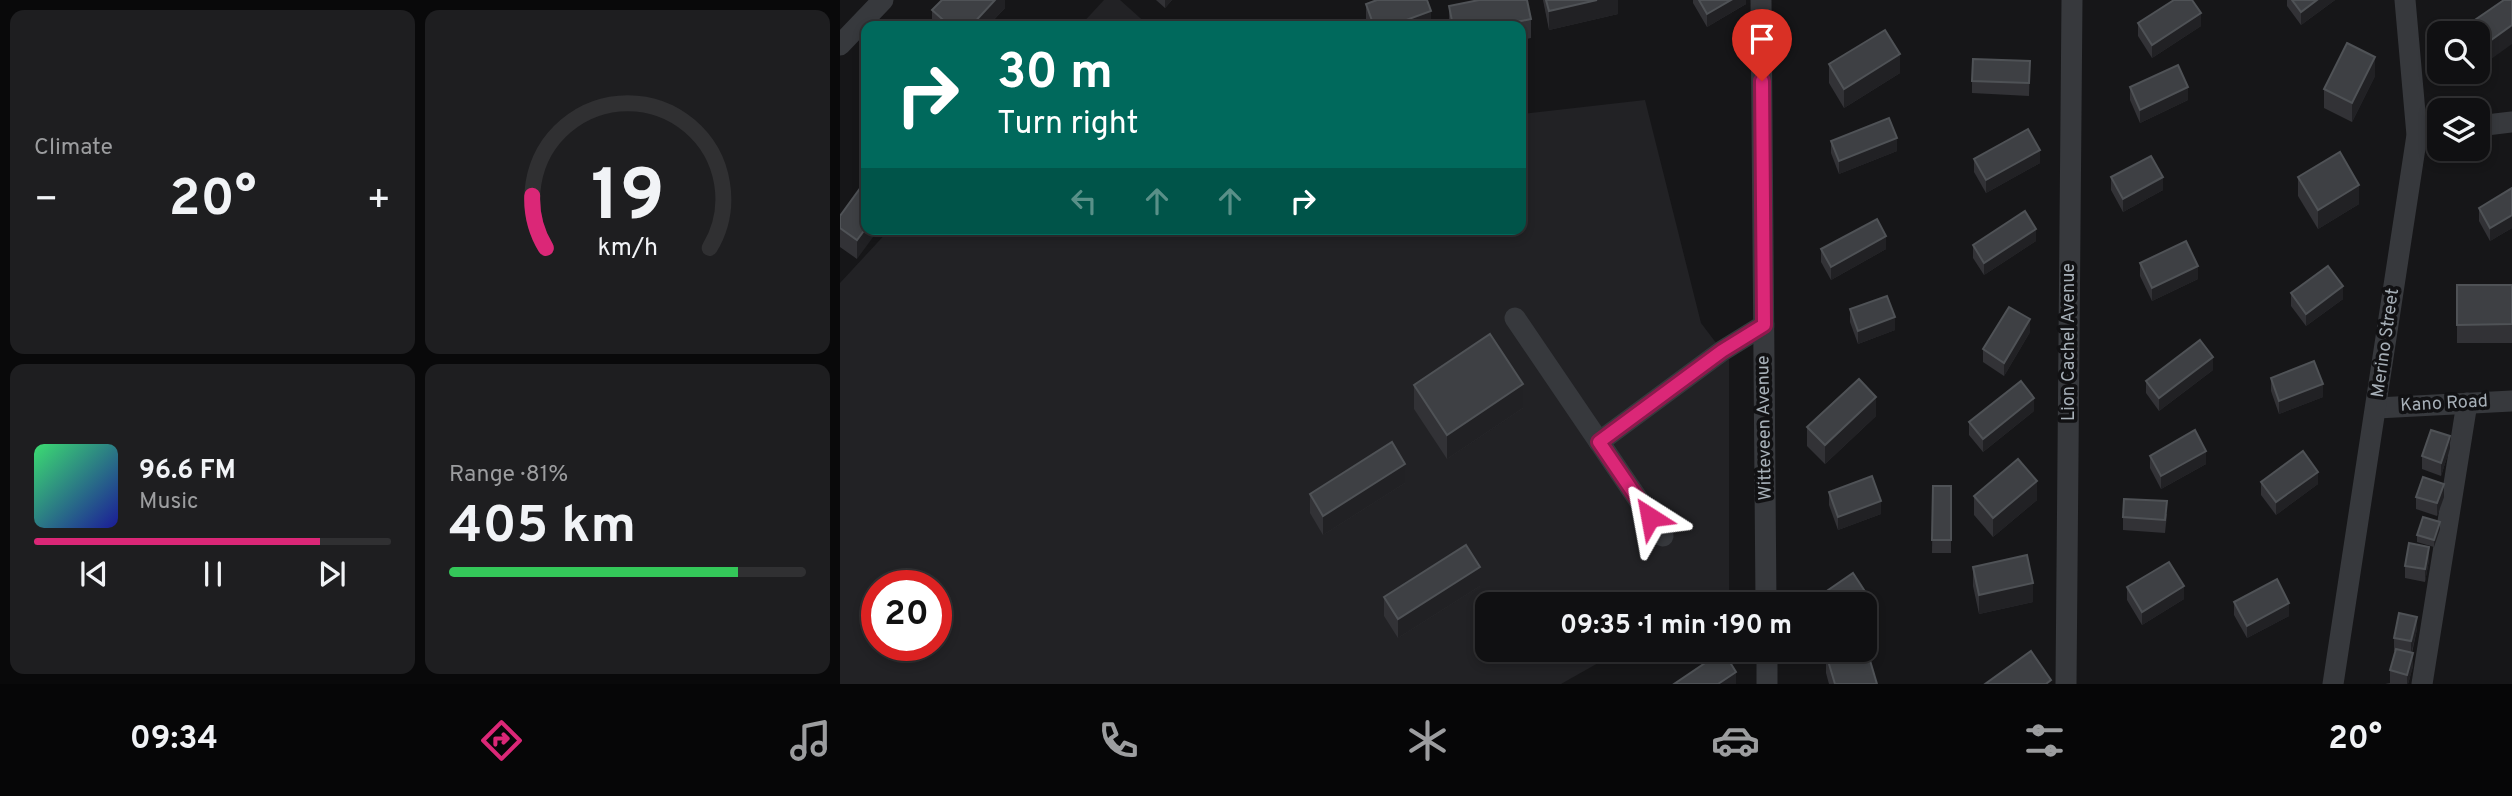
<!DOCTYPE html>
<html lang="en">
<head>
<meta charset="utf-8">
<style>
  body { margin:0; font-family:Overpass,sans-serif; background:#1e1e20; color:#f1f3f6; height:100vh; display:flex; flex-direction:column; font-size:26px; white-space:nowrap }
  * { box-sizing:border-box; margin:0 }
  p { font-size:23px; color:#9c9d9f }
  .icon { flex:none; width:38px; height:38px; fill:none; stroke:currentColor; stroke-width:2; stroke-linecap:round; stroke-linejoin:round }
  .map { position:relative; flex:1; overflow:hidden }
  .side { display:flex; flex-direction:column; gap:10px; padding:10px; background:#09090a; width:840px }
  .side>* { flex:none }
  .top-card { position:absolute; left:21px; top:21px; width:665px; height:214px; border-radius:14px; box-shadow:0 4px 10px #0003,0 0 0 2px #303032; background:#00695c; color:#fff; overflow:hidden }
  .controls { position:absolute; left:1587px; top:21px; display:grid; gap:14px }
  .controls a { display:grid; place-items:center; width:63px; height:63px; border-radius:14px; background:#101012; box-shadow:0 4px 10px #0003,0 0 0 2px #303032; font-size:35px }
  .speed { position:absolute; left:21px; top:570px; display:flex; gap:14px; font-size:35px; font-weight:700; text-align:center }
  .speed>* { display:grid; place-content:center; width:91px; height:91px; border-radius:50%; background:#101012; box-shadow:0 4px 10px #0003,0 0 0 2px #303032; line-height:1 }
  .speed .limit { border:10px solid #d22; background:#fff; color:#111 }
  .pin { position:absolute; display:grid; place-items:center; width:60px; height:60px; color:#fff; margin:-72px -30px; border-radius:50% 50% 50% 0; rotate:-45deg; box-shadow:0 0 7px #0007 }
  .pin .icon { rotate:45deg }
  .me { position:absolute; width:77px; margin:-38px; rotate:326deg; stroke-linejoin:round; filter:drop-shadow(0 0 5px #0008) }
  .turn { display:flex; align-items:center; gap:24px; height:147px; padding:0 21px; font-size:32px }
  .turn .icon { width:91px; height:91px; stroke-width:2.5 }
  .turn b { display:block; font-size:49px; line-height:60px }
  .lanes { display:flex; align-items:center; height:66px; padding:0 21px; background:#0003; justify-content:center; gap:35px; direction:ltr }
  .lanes .off { opacity:.35 }
  .big { font-size:52px; font-weight:700; line-height:1.1 }
  .side .widget { flex:1; display:flex; flex-direction:column; justify-content:center; gap:10px; min-width:0; padding:0 24px; border-radius:14px; background:#1e1e20 }
  .side .dial { align-items:center; gap:0 }
  .dial svg { height:182px; overflow:visible; fill:none; stroke:#303032; stroke-width:7; stroke-linecap:round; text-anchor:middle }
  .dial text { fill:#f1f3f6; stroke:none }
  .song { display:flex; align-items:center; gap:21px }
  .cover { width:84px; height:84px; border-radius:10px; background:linear-gradient(135deg,hsl(140 70% 55%),hsl(240 70% 35%)) }
  .played { height:7px; border-radius:4px; background:linear-gradient(90deg,#db2777 80%,#303032 80%) }
  .keys { display:flex; justify-content:space-around; direction:ltr }
  .heat { display:flex; justify-content:space-between; align-items:center; font-size:38px; direction:ltr }
  .charge { height:10px; border-radius:5px; background:linear-gradient(90deg,#34c759 81%,#303032 0) }
  .side .tiles { flex:1; display:grid; gap:10px; grid-template-columns:repeat(2,1fr) }
  .trip { position:absolute; left:635px; top:592px; width:402px; height:70px; border-radius:14px; background:#101012; box-shadow:0 4px 10px #0003,0 0 0 2px #303032; font-weight:700; line-height:70px; text-align:center }
  .dock { display:flex; height:112px; justify-content:space-around; align-items:center; background:#060607; color:#9c9d9f }
  .dock .icon { width:49px; height:49px }
  .dock .on { color:#db2777 }
  .dock b { font-size:32px; color:#f1f3f6 }
  main { display:flex; flex:1; min-height:0 }
  .map>svg:first-child { display:block }
</style>
</head>
<body>
<main>
<section class="side">
<div class="tiles">
<div class="widget"><p>Climate</p>
<div class="heat"><a>−</a><b class="big">20°</b><a>+</a></div>
</div>
<div class="widget dial"><svg viewBox="0 0 100 80">
<path d="M14 69A42 42 0 1 1 86 69"/>
<path d="M14 69A42 42 0 0 1 8 46" stroke="#db2777"/>
<text x="50" y="56" font-size="32" font-weight="700">19</text>
<text x="50" y="72" font-size="11">km/h</text>
</svg></div>
<div class="widget">
<div class="song"><i class="cover"></i><div><b>96.6 FM</b><p>Music</p></div></div>
<div class="played"></div>
<div class="keys"><svg class="icon" aria-label="previous" viewBox="0 0 24 24"><path d="M18 5L8 12l10 7zM5 5v14"/></svg><svg class="icon" aria-label="pause" viewBox="0 0 24 24"><path d="M8 5v14M16 5v14"/></svg><svg class="icon" aria-label="next" viewBox="0 0 24 24"><path d="M6 5l10 7-10 7zM19 5v14"/></svg></div>
</div>
<div class="widget"><p>Range · 81%</p><b class="big">405 km</b><div class="charge"></div></div>
</div>
</section>
<div class="map">
<svg width="1672" height="684" viewBox="0 0 1672 684">
  <rect width="100%" height="100%" fill="#161618"/>
  <g fill="#222225" fill-rule="evenodd">
    <path d="M264,0H280L309,26H240Z"/>
    <path d="M805,100L861,323L889,360V604H648V649H783L721,684H0V283L50,229H681V114ZM37,586H96V646H37Z"/>
  </g>
  <g fill="none" stroke-linecap="round" stroke-linejoin="round">
    <g stroke="#37393d" stroke-width="21">
      <path d="M921,0L926,604"/>
      <path d="M0,45L43,0"/>
      <path d="M1638,126L1672,122"/>
      <path d="M1577,135L1600,132"/>
      <path d="M675,318L823,536"/>
      <path d="M1537,408L1672,401"/>
      <path d="M759,442L882,351L924,325"/>
      <path d="M927,649V684"/>
      <path d="M1226,684L1232,0"/>
      <path d="M1493,684L1577,135L1565,0"/>
      <path d="M1582,684L1627,403"/>
    </g>
  </g>
  <g fill="#323236">
    <path d="M165,0V8L148,26H92V10Z"/>
    <path d="M316,0H332L325,8Z"/>
    <path d="M703,0H778V14L709,30Z"/>
    <path d="M853,0H906V4L867,27L853,3Z"/>
    <path d="M1447,0H1495L1461,25L1447,6Z"/>
    <path d="M1664,0L1640,67L1638,63V33H1626V26Z"/>
    <path d="M526,4L591,26H528L526,23Z"/>
    <path d="M609,6L691,19V38L681,40V26H609Z"/>
    <path d="M1298,23L1361,26L1312,58L1298,36Z"/>
    <path d="M1190,61L1189,96L1132,93V81Z"/>
    <path d="M989,64L1060,73L1004,108L989,83Z"/>
    <path d="M1535,76L1512,122L1484,108V89Z"/>
    <path d="M1290,87L1348,100L1300,123L1290,100Z"/>
    <path d="M991,141L1057,151L999,174L991,153Z"/>
    <path d="M1134,159L1200,163L1146,193L1134,172Z"/>
    <path d="M1271,177L1323,190L1283,212L1271,190Z"/>
    <path d="M1458,177L1519,204L1478,229L1458,196Z"/>
    <path d="M26,180L17,259L0,247V228Z"/>
    <path d="M1672,188V228L1650,241L1639,221V208Z"/>
    <path d="M1196,241L1144,275L1133,258V245Z"/>
    <path d="M981,249H1046L991,280L981,262Z"/>
    <path d="M1300,263L1358,279L1312,301L1300,276Z"/>
    <rect x="1617" y="285" width="55" height="58"/>
    <path d="M1451,293L1503,299L1466,326L1451,306Z"/>
    <path d="M1010,309L1055,330L1018,344L1010,322Z"/>
    <path d="M1190,332L1164,376L1143,362V349Z"/>
    <path d="M1373,370L1319,411L1306,393V381Z"/>
    <path d="M1431,378L1483,397L1439,414L1431,391Z"/>
    <path d="M574,385L683,408L607,459L574,409Z"/>
    <path d="M1194,411L1143,452L1129,435V422Z"/>
    <path d="M1036,416L985,464L967,446V427Z"/>
    <path d="M1610,448L1601,476L1582,469V456Z"/>
    <path d="M1310,456L1366,464L1321,489L1310,468Z"/>
    <path d="M1421,482L1478,484L1436,515L1421,495Z"/>
    <path d="M565,483L483,535L470,513V494Z"/>
    <path d="M1093,486H1111V553H1092Z"/>
    <path d="M989,492L1041,514L998,530L989,505Z"/>
    <path d="M1134,496L1197,500L1153,537L1134,515Z"/>
    <path d="M1576,497H1604L1597,516L1576,509Z"/>
    <path d="M1327,514L1325,533L1283,530V517Z"/>
    <path d="M1600,529L1594,547L1577,542V535Z"/>
    <path d="M1589,560L1585,582L1565,578V566Z"/>
    <path d="M1133,567L1193,602L1139,614L1133,586Z"/>
    <path d="M640,586L558,638L544,616V597Z"/>
    <path d="M1287,587L1344,599L1302,625L1287,600Z"/>
    <path d="M1394,602L1449,616L1407,638L1394,615Z"/>
    <path d="M1577,629L1572,653L1573,666L1568,684H1545L1550,683V670L1556,651H1554V638Z"/>
    <path d="M986,654L1037,684H989L986,673Z"/>
  </g>
  <g fill="#212124">
    <path d="M155,0H165V8L148,26H131Z"/>
    <path d="M325,0H332L325,8Z"/>
    <path d="M757,0H778V14L709,30V11Z"/>
    <path d="M891,0H906V4L867,27V14Z"/>
    <path d="M1477,0H1495L1461,25V12Z"/>
    <path d="M591,11V26H550Z"/>
    <path d="M1361,13V26L1312,58V45Z"/>
    <path d="M1672,25V44L1640,67V48Z"/>
    <path d="M1060,54V73L1004,108V89Z"/>
    <path d="M1535,57V76L1512,122V103Z"/>
    <path d="M1348,87V100L1300,123V110Z"/>
    <path d="M1057,138V151L999,174V161Z"/>
    <path d="M1200,150V163L1146,193V180Z"/>
    <path d="M1323,177V190L1283,212V199Z"/>
    <path d="M1519,185V204L1478,229V210Z"/>
    <path d="M1672,215V228L1650,241V228Z"/>
    <path d="M26,228V229H39L17,259V240Z"/>
    <path d="M1196,229V241L1144,275V263Z"/>
    <path d="M1046,236V249L991,280V267Z"/>
    <path d="M1358,266V279L1312,301V288Z"/>
    <path d="M1503,286V299L1466,326V314Z"/>
    <path d="M1055,317V330L1018,344V331Z"/>
    <path d="M1190,319V332L1164,376V363Z"/>
    <path d="M1373,357V370L1319,411V398Z"/>
    <path d="M683,384V408L607,459V435Z"/>
    <path d="M1483,384V397L1439,414V401Z"/>
    <path d="M1036,397V416L985,464V445Z"/>
    <path d="M1194,398V411L1143,452V439Z"/>
    <path d="M1610,436V448L1601,476V463Z"/>
    <path d="M1366,451V464L1321,489V476Z"/>
    <path d="M565,464V483L483,535V516Z"/>
    <path d="M1478,472V484L1436,515V502Z"/>
    <path d="M1197,481V500L1153,537V518Z"/>
    <path d="M1604,484V497L1597,516V503Z"/>
    <path d="M1041,501V514L998,530V517Z"/>
    <path d="M1600,522V529L1594,547V540Z"/>
    <path d="M1589,547V560L1585,582V569Z"/>
    <path d="M640,567V586L558,638V619Z"/>
    <path d="M1193,583V602L1139,614V595Z"/>
    <path d="M1344,586V599L1302,625V612Z"/>
    <path d="M1028,596V609L1026,611V604H1017Z"/>
    <path d="M1449,603V616L1407,638V626Z"/>
    <path d="M1577,617V629L1571,654V641Z"/>
    <path d="M1573,653V666L1568,684H1567V675Z"/>
    <path d="M896,672V684H878Z"/>
  </g>
  <g fill="#3e4044" stroke="#4f5256" stroke-width="2">
    <path d="M102,0H155L131,26H110L92,10Z"/>
    <path d="M537,0H587L591,11L550,26H534L526,4Z"/>
    <path d="M639,0H687L691,19L656,26H613L609,6Z"/>
    <path d="M706,0H757L709,11Z"/>
    <path d="M859,0H891L867,14Z"/>
    <path d="M1334,0H1352L1361,13L1312,45L1298,23Z"/>
    <path d="M1452,0H1477L1461,12Z"/>
    <path d="M1664,0H1672V25L1640,48L1638,45V33H1630L1626,26Z"/>
    <path d="M483,21L487,26H477Z"/>
    <path d="M1045,30L1060,54L1004,89L989,64Z"/>
    <path d="M1507,43L1535,57L1512,103L1484,89Z"/>
    <path d="M1133,59L1190,61L1189,83L1132,81Z"/>
    <path d="M1338,65L1348,87L1300,110L1290,87Z"/>
    <path d="M1049,118L1057,138L999,161L991,141Z"/>
    <path d="M1188,129L1200,150L1146,180L1134,159Z"/>
    <path d="M1500,152L1519,185L1478,210L1458,177Z"/>
    <path d="M1311,156L1323,177L1283,199L1271,177Z"/>
    <path d="M26,180V228L17,240L0,228V216Z"/>
    <path d="M1672,188V215L1650,228L1639,208Z"/>
    <path d="M1185,211L1196,229L1144,263L1133,245Z"/>
    <path d="M1037,219L1046,236L991,267L981,249Z"/>
    <path d="M1346,241L1358,266L1312,288L1300,263Z"/>
    <path d="M1488,266L1503,286L1466,314L1451,293Z"/>
    <path d="M1617,285H1672V324L1617,325Z"/>
    <path d="M1047,296L1055,317L1018,331L1010,309Z"/>
    <path d="M1169,307L1190,319L1164,363L1143,349Z"/>
    <path d="M650,334L683,384L607,435L574,385Z"/>
    <path d="M1360,340L1373,357L1319,398L1306,381Z"/>
    <path d="M1474,361L1483,384L1439,401L1431,378Z"/>
    <path d="M1019,379L1036,397L985,445L967,427Z"/>
    <path d="M1181,381L1194,398L1143,439L1129,422Z"/>
    <path d="M1355,430L1366,451L1321,476L1310,456Z"/>
    <path d="M1591,430L1610,436L1601,463L1582,456Z"/>
    <path d="M552,442L565,464L483,516L470,494Z"/>
    <path d="M1463,451L1478,472L1436,502L1421,482Z"/>
    <path d="M1178,459L1197,481L1153,518L1134,496Z"/>
    <path d="M1032,476L1041,501L998,517L989,492Z"/>
    <path d="M1583,477L1604,484L1597,503L1576,497Z"/>
    <path d="M1093,486H1111V540H1092Z"/>
    <path d="M1284,499L1327,501L1325,520L1283,517Z"/>
    <path d="M1583,517L1600,522L1594,540L1577,535Z"/>
    <path d="M1569,543L1589,547L1585,569L1565,566Z"/>
    <path d="M626,545L640,567L558,619L544,597Z"/>
    <path d="M1187,555L1193,583L1139,595L1133,567Z"/>
    <path d="M1329,562L1344,586L1302,612L1287,587Z"/>
    <path d="M1013,573L1028,596L1017,604H982L978,597Z"/>
    <path d="M1437,579L1449,603L1407,626L1394,602Z"/>
    <path d="M1559,613L1577,617L1571,641L1554,638Z"/>
    <path d="M1026,647L1037,684H995L986,654L1002,649H1026Z"/>
    <path d="M1556,649L1573,653L1567,675L1550,670Z"/>
    <path d="M883,651L896,672L878,684H834Z"/>
    <path d="M1191,651L1211,680L1206,684H1145Z"/>
  </g>
  <g fill="none" stroke-linecap="round" stroke-linejoin="round">
    <defs>
      <path id="route" d="M810,517L759,442L882,351L924,325L922,81"/>
    </defs>
    <use href="#route" stroke="#8e194d" stroke-width="18"/>
    <use href="#route" stroke="#db2777" stroke-width="12"/>
  </g>
  <g text-anchor="middle" dominant-baseline="central" stroke-width="7" stroke-linejoin="round" paint-order="stroke">
    <g font-size="18" fill="#a7b0b8" stroke="#111113">
      <text transform="translate(1229 342) rotate(-90)">Lion Cachel Avenue</text>
      <text transform="translate(1546 343) rotate(-82)">Merino Street</text>
      <text transform="translate(1604 404) rotate(-3)">Kano Road</text>
      <text transform="translate(925 428) rotate(-91)">Witteveen Avenue</text>
    </g>
  </g>
</svg>
<div class="controls">
<a><svg class="icon" aria-label="search" viewBox="0 0 24 24"><circle cx="10" cy="10" r="6"/><path d="M15 15l6 6"/></svg></a>
<a><svg class="icon" aria-label="layers" viewBox="0 0 24 24"><path d="M12 4l9 5-9 5-9-5zM3 14l9 5 9-5"/></svg></a>
</div>
<div class="speed"><div class="limit">20</div></div>
<div class="pin" style="left:922px;top:81px;background:#d93025"><svg class="icon" aria-label="arrive" viewBox="0 0 24 24"><path d="M6 21V4h12l-3 4 3 4H6"/></svg></div>
<svg class="me" style="left:810px;top:517px" viewBox="-20 -20 40 40"><path d="M0-17L14 15 0 8-14 15z" fill="#db2777" stroke="#fff" stroke-width="4"/></svg>
<div class="trip">09:35 · 1 min · 190 m</div>
<div class="top-card">
<div class="turn"><svg class="icon" aria-label="right" viewBox="0 0 24 24"><path d="M7 20v-9h11M14 6l5 5-5 5"/></svg><div><b>30 m</b>Turn right</div></div>
<div class="lanes"><svg class="icon off" aria-label="left" viewBox="0 0 24 24"><path d="M17 20v-9H6M10 6l-5 5 5 5"/></svg><svg class="icon off" aria-label="ahead" viewBox="0 0 24 24"><path d="M12 20V5M6 11l6-6 6 6"/></svg><svg class="icon off" aria-label="ahead" viewBox="0 0 24 24"><path d="M12 20V5M6 11l6-6 6 6"/></svg><svg class="icon" aria-label="right" viewBox="0 0 24 24"><path d="M7 20v-9h11M14 6l5 5-5 5"/></svg></div>
</div>
</div>
</main>
<nav class="dock">
<b>09:34</b>
<svg class="icon on" aria-label="directions" viewBox="0 0 24 24"><path d="M12 3l9 9-9 9-9-9zM9 14v-3h6M13 9l2 2-2 2"/></svg>
<svg class="icon" aria-label="music" viewBox="0 0 24 24"><path d="M9 18V5l10-2v13"/><circle cx="6" cy="18" r="3"/><circle cx="16" cy="16" r="3"/></svg>
<svg class="icon" aria-label="phone" viewBox="0 0 24 24"><path d="M5 4h4l2 5-3 2q2 4 5 5l2-3 5 2v4C11 20 4 13 5 4z"/></svg>
<svg class="icon" aria-label="climate" viewBox="0 0 24 24"><path d="M12 3v18M4 7l16 10M4 17L20 7"/></svg>
<svg class="icon" aria-label="car" viewBox="0 0 24 24"><path d="M5 17H2v-5l4-1 3-4h7l3 4 3 1v5h-3M9 17h6M6 11h13"/><circle cx="7" cy="17" r="2"/><circle cx="17" cy="17" r="2"/></svg>
<svg class="icon" aria-label="filters" viewBox="0 0 24 24"><path d="M4 7h16M4 17h16"/><circle cx="9" cy="7" r="2"/><circle cx="15" cy="17" r="2"/></svg>
<b>20°</b>
</nav>
</body>
</html>
